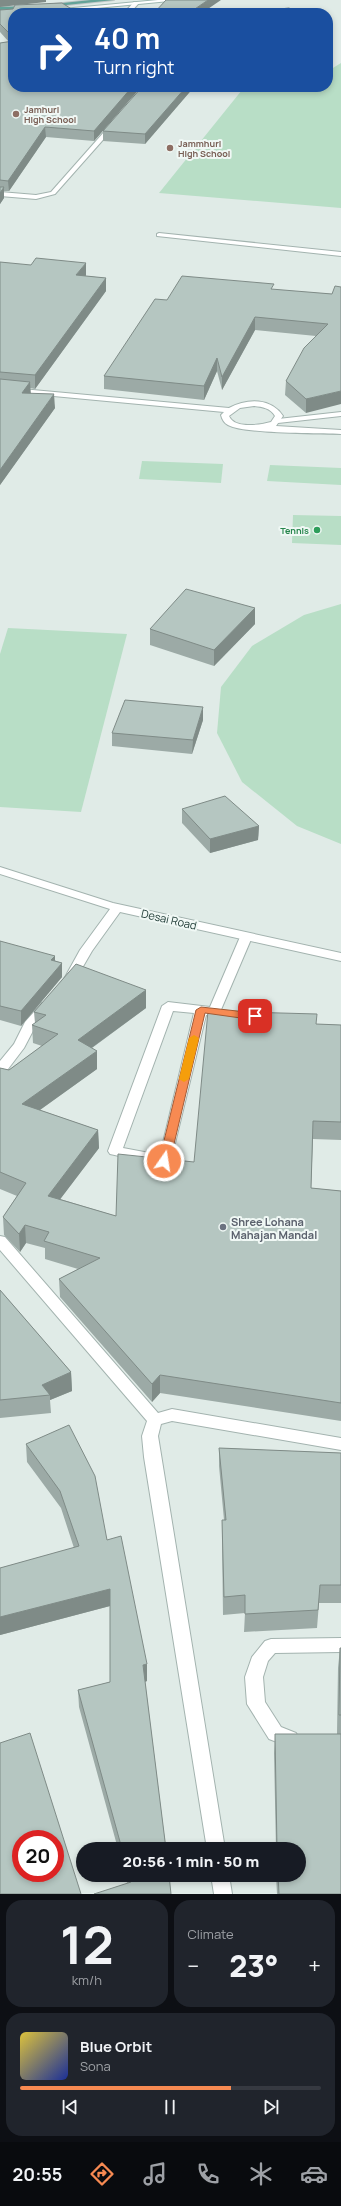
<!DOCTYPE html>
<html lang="en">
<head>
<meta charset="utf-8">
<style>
  body { margin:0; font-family:Manrope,sans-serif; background:#20242c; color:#f1f3f6; height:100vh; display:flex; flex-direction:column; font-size:15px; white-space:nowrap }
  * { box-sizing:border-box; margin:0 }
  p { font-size:13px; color:#9ea1a6 }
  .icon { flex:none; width:22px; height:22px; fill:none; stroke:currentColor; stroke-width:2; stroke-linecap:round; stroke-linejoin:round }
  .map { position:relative; height:1894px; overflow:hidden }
  .sheet { display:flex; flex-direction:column; gap:6px; padding:6px; background:#0d0f14; flex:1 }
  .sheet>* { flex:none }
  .guide { position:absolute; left:8px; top:8px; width:325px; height:84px; border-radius:16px; box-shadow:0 2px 6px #0003; background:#1a4fa0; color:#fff; overflow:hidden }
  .speed { position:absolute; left:12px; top:1830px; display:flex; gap:8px; font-size:20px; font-weight:700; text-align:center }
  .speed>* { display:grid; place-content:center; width:52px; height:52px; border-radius:50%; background:#171b24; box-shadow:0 2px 6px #0003; line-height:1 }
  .speed .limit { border:6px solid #d22; background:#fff; color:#111 }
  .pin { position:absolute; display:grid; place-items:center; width:34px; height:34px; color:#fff; margin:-17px; border-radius:8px; box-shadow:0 2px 6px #0006 }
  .me { position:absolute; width:44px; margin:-22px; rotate:13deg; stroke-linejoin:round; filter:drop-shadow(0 0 3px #0008) }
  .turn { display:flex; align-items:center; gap:14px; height:84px; padding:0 20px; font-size:18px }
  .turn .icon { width:52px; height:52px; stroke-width:2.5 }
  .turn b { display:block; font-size:28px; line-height:34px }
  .big { font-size:30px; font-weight:800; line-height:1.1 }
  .sheet .card { flex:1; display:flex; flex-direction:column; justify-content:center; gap:6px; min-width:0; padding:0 14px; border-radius:16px; background:#20242c }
  .sheet .dial { align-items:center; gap:0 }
  .dial b { font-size:52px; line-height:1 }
  .song { display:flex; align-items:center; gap:12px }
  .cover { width:48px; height:48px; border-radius:6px; background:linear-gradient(135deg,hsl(50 70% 55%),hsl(230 70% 35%)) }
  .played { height:4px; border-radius:2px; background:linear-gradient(90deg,#f78a52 70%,#363941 70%) }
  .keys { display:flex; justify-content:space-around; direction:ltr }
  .heat { display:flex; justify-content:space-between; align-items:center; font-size:22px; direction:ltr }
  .sheet .tiles { flex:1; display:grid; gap:6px; grid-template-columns:1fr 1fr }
  .card:last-child { grid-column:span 2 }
  .trip { position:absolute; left:76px; top:1842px; width:230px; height:40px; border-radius:20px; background:#171b24; box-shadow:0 2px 6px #0003; font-weight:800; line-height:40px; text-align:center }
  .dock { display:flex; height:64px; justify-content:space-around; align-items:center; background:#090b0e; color:#9ea1a6 }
  .dock .icon { width:28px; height:28px }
  .dock .active { color:#f78a52 }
  .dock b { font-size:18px; color:#f1f3f6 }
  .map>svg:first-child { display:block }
</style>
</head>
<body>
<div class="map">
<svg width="341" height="1894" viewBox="0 0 341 1894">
  <rect width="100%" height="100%" fill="#e0ebe7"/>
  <g fill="#b8dec6">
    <path d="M341,63V208L159,193L242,90L278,87H328V71Z"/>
    <path d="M142,461L223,464L221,483L139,479Z"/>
    <path d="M270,465L341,468V485L267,481Z"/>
    <path d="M293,515L341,516V545L292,543Z"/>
    <path d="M341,604V844L297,826L242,782L217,733L221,687L252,646L304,615Z"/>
    <path d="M8,628L127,634L81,812L0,807V654Z"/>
  </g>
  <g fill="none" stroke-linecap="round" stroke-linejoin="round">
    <defs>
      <g id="service">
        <path d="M134,2L139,3L130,13H124Z"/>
        <path d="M112,123L117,124L55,194L36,199L0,196V192L36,195L51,192Z"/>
        <path d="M159,233L341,252V256L157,236V234Z"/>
        <path d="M341,412V416L278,423L274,421L278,419Z"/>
        <path d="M246,933L252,937L220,1012L214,1016L206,1015L170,1164L165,1166L110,1154L108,1151L162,1006L168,1002L210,1007L240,937ZM173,1011L194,1013L160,1155L123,1148Z"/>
        <path d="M341,1638V1652L275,1653L268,1661L263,1677L265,1702L281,1727L296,1733L299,1739L296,1745L290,1747L269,1739L247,1704L245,1677L252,1657L265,1641L271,1639Z"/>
      </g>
      <g id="minor">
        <path d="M0,387L229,408C248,398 271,398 283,416L276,426L341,430V434C317,433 245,434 228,425C224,423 222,419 221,415L224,412L0,391ZM254,406C263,407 270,408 275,416L271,422C260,425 234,429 229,416L240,408Z"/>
        <path d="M0,867L113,903L341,953V961L120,912L92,951L74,982H66L64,979L80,950L110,909L0,874Z"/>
        <path d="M46,1002L52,1006L35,1027L24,1048L5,1073L0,1074V1061L14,1044L25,1022L42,1003Z"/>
        <path d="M0,1236L5,1237L158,1413L172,1409L341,1438V1450L172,1421L161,1424L158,1436L225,1849H207L144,1457L142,1436L147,1421L0,1250Z"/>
        <path d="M211,1875H229L232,1894H214Z"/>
      </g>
      <path id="secondary" d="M158,0H180L55,12L52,10Z"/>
      <g id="primary">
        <path d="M91,0H114L47,7L44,5Z"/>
        <path d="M31,6L29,9L0,11V7Z"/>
      </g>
    </defs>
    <use href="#service" stroke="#a3b3af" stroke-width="2"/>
    <use href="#minor" stroke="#a3b3af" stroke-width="2"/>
    <use href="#secondary" stroke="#9eb8b1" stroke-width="2"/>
    <use href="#primary" stroke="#c1c8c7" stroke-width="2"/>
    <use href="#service" fill="#fff" fill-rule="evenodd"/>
    <use href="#minor" fill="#fff" fill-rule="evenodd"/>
    <use href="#secondary" fill="#fff" fill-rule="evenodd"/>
    <use href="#primary" fill="#63a398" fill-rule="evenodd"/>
  </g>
  <g fill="#9caaa6">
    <path d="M0,10L13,13V87H141L94,141L46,137L9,191H4V198L0,204V43L9,42L0,32Z"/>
    <path d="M194,87L145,144L103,141V131Z"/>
    <path d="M0,262L86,275V276L106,278V291L35,389L30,388V393L55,408L0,485Z"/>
    <path d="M341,287L306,413L285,395L286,381L316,336L255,330L222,390L217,371L204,400L104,389V376L167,300L274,290L332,294Z"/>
    <path d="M255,608V624L214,666L150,645V629Z"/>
    <path d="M203,720L192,754L112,746V733Z"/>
    <path d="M182,809L259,826L258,840L210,853L182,823Z"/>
    <path d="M0,941L62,963V977L21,1026L0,1020Z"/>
    <path d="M146,990V1008L92,1048L97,1051V1069L40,1110L98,1130L99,1148L60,1199L116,1216L194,1162L316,1024L341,1025V1140L313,1139L311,1188L341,1191V1421L160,1393L152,1402L60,1297L59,1279L78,1269L45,1259V1248L26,1243L20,1252L4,1235L3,1217L17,1196L0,1189V1068L9,1070L42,1046L33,1043L32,1025L35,1023L34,1012Z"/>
    <path d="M0,1290L71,1372L72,1391L50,1400L51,1413L0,1418Z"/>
    <path d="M26,1444L107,1540L147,1681L145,1682L166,1849H118L79,1707L78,1690L110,1682V1606L0,1635V1568L74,1548L61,1508L27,1462Z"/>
    <path d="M219,1448L341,1453V1603H319L317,1628L244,1632L245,1613L223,1615L222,1538V1520H224L219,1466Z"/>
    <path d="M340,1648H341V1894H277L276,1875H299V1849H276L274,1753L275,1734H337L338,1668Z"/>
    <path d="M125,1875H169L127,1883Z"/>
  </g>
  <g fill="#7f8b87">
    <path d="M0,0H46V2L0,7Z"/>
    <path d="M208,0H221L202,13H189Z"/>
    <path d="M132,87H141L94,141V131Z"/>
    <path d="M186,87H194L145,144V134Z"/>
    <path d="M45,127L46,137L9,191L8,181Z"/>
    <path d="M4,187V198L0,204V193Z"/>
    <path d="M86,263V275L76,288V275Z"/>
    <path d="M106,278V291L35,389V375Z"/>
    <path d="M255,317V330L222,390V377Z"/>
    <path d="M217,358V371L204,400V386Z"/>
    <path d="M30,382L31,395L22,393Z"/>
    <path d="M341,391V404L306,413V399Z"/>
    <path d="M54,394L55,408L0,485V470Z"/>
    <path d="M255,608V624L214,666V650Z"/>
    <path d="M203,707V720L192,754L193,740Z"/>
    <path d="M259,826L258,840L210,853V839Z"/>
    <path d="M55,956V970L51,960Z"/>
    <path d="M62,963V977L21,1026V1011Z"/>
    <path d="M146,990V1008L79,1057L78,1040Z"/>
    <path d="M97,1051V1069L23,1122L22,1104Z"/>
    <path d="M98,1130L99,1148L49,1214L48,1196Z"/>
    <path d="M25,1225L26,1243L20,1252L19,1234Z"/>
    <path d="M71,1372L72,1391L50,1400V1395L42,1385Z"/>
    <path d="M160,1375V1393L152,1402V1384Z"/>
    <path d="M110,1589V1606L0,1635V1617Z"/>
    <path d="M147,1664V1681L144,1682L143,1665Z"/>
  </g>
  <g fill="#b5c6c1" stroke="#7f8b87" fill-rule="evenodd">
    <path d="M166,0H208L189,13H154Z"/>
    <path d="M62,3L78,13H13V37L0,24V10L13,9L15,5Z"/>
    <path d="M289,8L298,13H243Z"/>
    <path d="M13,41V87H132L94,131L45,127L8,181L0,180V43Z"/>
    <path d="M142,87H186L145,134L103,131Z"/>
    <path d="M0,187H4L0,193Z"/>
    <path d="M36,258L86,263L76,275L106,278L35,375L0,372V262L31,265Z"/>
    <path d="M182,276L274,284L271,289L332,294L335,286L341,287V391L306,399L286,381L304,348L328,324L255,317L222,377L217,358L204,386L104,376L155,299L167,300Z"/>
    <path d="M0,379L30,382L22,393L54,394L0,470Z"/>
    <path d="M186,589L255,608L214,650L150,629Z"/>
    <path d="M125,700L203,707L193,740L112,733Z"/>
    <path d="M225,796L259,826L210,839L182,809Z"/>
    <path d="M0,941L55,956L51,960L62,963L21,1011L0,1006Z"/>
    <path d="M76,964L146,990L78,1040L97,1051L22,1104L98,1130L48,1196L116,1216L118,1154L194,1162L208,1011L317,1014L316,1024L341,1025V1122L313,1121L311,1188L341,1191V1403L160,1375L152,1384L59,1279L100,1258L44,1241L49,1232L25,1225L19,1234L3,1217L26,1183L0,1172V1068L9,1070L58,1034L32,1025L46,1015L34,1012Z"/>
    <path d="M0,1290L71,1372L42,1385L50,1395L0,1400Z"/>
    <path d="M69,1425L95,1476L107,1540L121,1536L147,1664L143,1665L166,1849H122L78,1690L110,1682V1589L0,1617V1568L79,1546L60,1491L26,1444Z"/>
    <path d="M219,1448L341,1453V1585H320L318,1610L245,1614V1595L224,1597L222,1520H226Z"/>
    <path d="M340,1648H341V1715H339Z"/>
    <path d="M30,1733L81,1894H0V1743ZM21,1839H55V1873H21Z"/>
    <path d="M275,1734H341V1894H279L278,1875H299V1849H277Z"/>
    <path d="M129,1875H169L171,1894H94L131,1882Z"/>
  </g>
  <path fill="#f78a52" stroke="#a15a35" d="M201,1007L255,1013L259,1016L255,1020L205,1013L170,1161L164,1165L159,1161L196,1010Z"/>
  <path fill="#f59e0b" d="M194,1035L199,1038L189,1079L184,1082L179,1079L189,1038Z"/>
  <g fill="#8d6e63" stroke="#f0f8f5" stroke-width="1.5">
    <circle cx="16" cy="114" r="4"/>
    <circle cx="170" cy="148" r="4"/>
  </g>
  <circle fill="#2e9e5b" stroke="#f0f8f5" stroke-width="1.5" cx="317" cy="530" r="4"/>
  <circle fill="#6b7280" stroke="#f0f8f5" stroke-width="1.5" cx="223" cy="1227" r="4"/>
  <g text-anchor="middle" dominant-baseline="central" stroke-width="4" stroke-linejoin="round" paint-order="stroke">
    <g font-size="9" font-weight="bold" fill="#785e54" stroke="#f0f8f5" text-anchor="start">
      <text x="24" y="109">Jamhuri<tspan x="24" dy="10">High School</tspan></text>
      <text x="178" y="143">Jammhuri<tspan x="178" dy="10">High School</tspan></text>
    </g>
    <g font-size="9" font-weight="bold" fill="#27864d" stroke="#f0f8f5" text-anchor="end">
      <text x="309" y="530">Tennis</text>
    </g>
    <g font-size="11" fill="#203c37" stroke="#f0f8f5">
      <text transform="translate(169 919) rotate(13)">Desai Road</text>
    </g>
    <g font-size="11" font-weight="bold" fill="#5b616d" stroke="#f0f8f5" text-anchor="start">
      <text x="231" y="1221">Shree Lohana<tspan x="231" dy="13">Mahajan Mandal</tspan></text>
    </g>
  </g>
</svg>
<div class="speed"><div class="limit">20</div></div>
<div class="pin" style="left:255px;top:1016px;background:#d93025"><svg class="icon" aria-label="arrive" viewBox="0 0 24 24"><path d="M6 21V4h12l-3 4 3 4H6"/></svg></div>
<svg class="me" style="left:164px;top:1161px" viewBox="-20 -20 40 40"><circle r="17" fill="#f78a52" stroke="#fff" stroke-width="3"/><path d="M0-11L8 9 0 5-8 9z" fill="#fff"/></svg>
<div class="trip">20:56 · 1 min · 50 m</div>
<div class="guide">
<div class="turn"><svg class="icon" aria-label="right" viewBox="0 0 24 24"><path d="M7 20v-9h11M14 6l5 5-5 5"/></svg><div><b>40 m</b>Turn right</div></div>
</div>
</div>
<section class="sheet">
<div class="tiles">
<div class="card dial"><b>12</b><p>km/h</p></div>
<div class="card"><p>Climate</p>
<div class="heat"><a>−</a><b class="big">23°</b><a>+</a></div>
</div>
<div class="card">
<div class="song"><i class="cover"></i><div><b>Blue Orbit</b><p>Sona</p></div></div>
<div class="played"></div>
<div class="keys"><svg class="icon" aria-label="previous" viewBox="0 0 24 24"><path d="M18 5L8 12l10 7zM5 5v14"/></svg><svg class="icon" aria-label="pause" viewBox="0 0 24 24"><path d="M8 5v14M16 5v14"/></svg><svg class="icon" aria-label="next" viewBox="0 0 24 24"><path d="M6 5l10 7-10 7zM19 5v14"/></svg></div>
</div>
</div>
</section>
<nav class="dock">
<b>20:55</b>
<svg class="icon active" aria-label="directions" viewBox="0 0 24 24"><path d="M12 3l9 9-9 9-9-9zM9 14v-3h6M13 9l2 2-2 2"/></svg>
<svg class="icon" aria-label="music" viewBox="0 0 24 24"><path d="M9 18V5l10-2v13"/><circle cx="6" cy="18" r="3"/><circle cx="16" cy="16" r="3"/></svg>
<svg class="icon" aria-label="phone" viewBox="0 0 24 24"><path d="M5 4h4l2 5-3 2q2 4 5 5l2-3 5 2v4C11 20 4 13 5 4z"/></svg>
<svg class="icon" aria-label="climate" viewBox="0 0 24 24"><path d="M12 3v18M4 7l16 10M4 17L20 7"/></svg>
<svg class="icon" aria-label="car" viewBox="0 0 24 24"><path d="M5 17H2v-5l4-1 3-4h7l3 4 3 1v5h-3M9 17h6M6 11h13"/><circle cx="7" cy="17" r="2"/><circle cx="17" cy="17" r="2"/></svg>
</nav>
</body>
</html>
